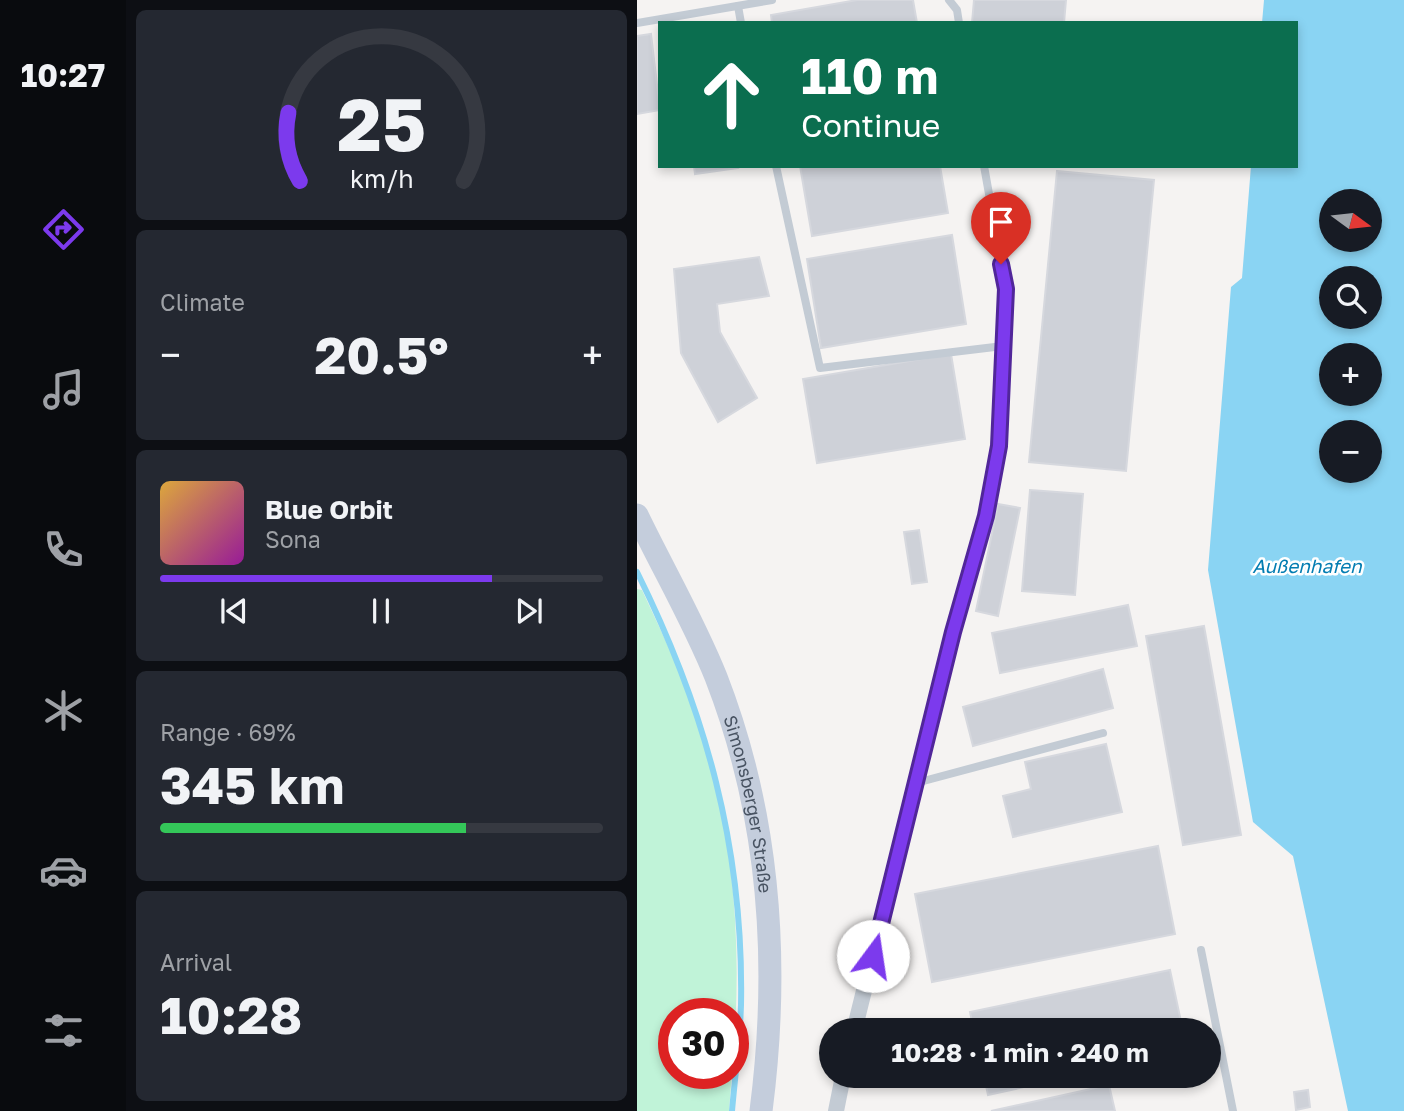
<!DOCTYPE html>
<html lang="en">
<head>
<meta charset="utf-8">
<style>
  body { margin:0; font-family:"Golos Text",sans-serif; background:#242831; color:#f1f3f6; height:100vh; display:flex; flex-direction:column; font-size:26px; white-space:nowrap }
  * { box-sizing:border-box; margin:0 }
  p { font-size:23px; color:#9ea1a6 }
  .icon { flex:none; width:38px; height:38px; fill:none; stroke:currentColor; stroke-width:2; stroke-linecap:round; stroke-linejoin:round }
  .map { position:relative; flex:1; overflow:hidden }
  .panel { display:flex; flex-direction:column; gap:10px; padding:10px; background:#0d0f14; width:511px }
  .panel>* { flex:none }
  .banner { position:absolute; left:21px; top:21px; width:640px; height:147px; border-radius:0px; box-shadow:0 4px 10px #0003; background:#0b6e4f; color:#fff; overflow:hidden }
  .needle { width:46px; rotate:105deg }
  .fabs { position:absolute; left:682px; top:189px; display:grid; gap:14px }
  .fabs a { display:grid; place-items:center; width:63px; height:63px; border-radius:50%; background:#171b24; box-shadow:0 4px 10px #0003; font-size:35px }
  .speed { position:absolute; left:21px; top:998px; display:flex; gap:14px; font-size:35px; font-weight:700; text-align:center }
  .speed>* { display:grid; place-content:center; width:91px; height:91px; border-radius:50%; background:#171b24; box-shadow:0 4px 10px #0003; line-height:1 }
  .speed .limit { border:10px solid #d22; background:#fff; color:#111 }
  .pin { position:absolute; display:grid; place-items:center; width:60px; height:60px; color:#fff; margin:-72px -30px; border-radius:50% 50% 50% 0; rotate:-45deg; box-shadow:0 0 7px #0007 }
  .pin .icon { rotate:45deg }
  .me { position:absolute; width:77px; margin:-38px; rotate:14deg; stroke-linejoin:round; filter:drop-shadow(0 0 5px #0008) }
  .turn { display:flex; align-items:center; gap:24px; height:147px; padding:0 28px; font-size:32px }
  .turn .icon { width:91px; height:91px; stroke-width:2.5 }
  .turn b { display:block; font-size:49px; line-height:60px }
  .big { font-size:52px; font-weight:700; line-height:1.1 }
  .panel .tile { flex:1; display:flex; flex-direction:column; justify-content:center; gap:10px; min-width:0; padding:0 24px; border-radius:10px; background:#242831 }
  .panel .dial { align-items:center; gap:0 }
  .dial svg { height:182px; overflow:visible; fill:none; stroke:#363941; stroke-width:7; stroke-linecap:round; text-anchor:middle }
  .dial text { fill:#f1f3f6; stroke:none }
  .song { display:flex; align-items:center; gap:21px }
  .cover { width:84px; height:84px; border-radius:10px; background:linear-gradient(135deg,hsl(40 70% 55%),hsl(300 70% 35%)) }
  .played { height:7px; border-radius:4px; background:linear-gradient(90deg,#7c3aed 75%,#363941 75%) }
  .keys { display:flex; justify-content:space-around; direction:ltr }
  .heat { display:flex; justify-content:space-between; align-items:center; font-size:38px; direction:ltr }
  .charge { height:10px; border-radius:5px; background:linear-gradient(90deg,#34c759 69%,#363941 0) }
  .trip { position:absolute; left:182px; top:1018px; width:402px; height:70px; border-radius:35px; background:#171b24; box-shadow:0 4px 10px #0003; font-weight:700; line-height:70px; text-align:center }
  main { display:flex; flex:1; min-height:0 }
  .dock { display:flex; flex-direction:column; width:126px; justify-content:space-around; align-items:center; background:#090b0e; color:#9ea1a6 }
  .dock .icon { width:49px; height:49px }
  .dock .current { color:#7c3aed }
  .dock b { font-size:32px; color:#f1f3f6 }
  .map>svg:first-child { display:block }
</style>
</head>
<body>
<main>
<nav class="dock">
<b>10:27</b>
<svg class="icon current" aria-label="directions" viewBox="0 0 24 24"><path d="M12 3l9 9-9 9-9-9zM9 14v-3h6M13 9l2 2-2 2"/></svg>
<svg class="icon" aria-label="music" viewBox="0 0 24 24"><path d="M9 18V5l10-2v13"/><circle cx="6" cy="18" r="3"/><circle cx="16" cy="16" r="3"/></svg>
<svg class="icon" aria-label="phone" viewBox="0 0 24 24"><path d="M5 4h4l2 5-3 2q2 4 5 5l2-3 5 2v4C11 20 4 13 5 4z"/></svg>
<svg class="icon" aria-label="climate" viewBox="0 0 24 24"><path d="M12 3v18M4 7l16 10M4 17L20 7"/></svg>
<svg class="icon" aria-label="car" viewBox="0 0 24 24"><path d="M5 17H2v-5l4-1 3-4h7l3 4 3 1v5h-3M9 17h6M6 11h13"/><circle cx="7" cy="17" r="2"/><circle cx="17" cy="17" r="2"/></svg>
<svg class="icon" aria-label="filters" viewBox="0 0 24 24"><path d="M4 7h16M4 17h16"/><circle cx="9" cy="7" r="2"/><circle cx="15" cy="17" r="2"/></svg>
</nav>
<section class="panel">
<div class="tile dial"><svg viewBox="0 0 100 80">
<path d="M14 69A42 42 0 1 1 86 69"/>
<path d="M14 69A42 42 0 0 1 9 39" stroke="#7c3aed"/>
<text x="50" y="56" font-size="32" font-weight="700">25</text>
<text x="50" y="72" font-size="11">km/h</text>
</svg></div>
<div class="tile"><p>Climate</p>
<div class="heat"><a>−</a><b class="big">20.5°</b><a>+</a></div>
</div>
<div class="tile">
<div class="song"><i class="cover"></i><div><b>Blue Orbit</b><p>Sona</p></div></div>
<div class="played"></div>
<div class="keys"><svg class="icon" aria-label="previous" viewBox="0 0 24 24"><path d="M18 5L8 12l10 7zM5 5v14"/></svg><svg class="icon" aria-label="pause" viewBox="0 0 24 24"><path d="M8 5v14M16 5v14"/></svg><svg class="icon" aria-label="next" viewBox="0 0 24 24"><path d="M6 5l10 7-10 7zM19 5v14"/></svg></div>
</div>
<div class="tile"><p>Range · 69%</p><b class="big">345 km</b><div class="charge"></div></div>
<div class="tile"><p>Arrival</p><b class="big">10:28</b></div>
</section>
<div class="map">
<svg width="767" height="1111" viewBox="0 0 767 1111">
  <rect width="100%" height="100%" fill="#f5f3f2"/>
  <path fill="#c0f3d8" d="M0,589L5,590C29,642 55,694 70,749C98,850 105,953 96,1057V1013H37V1073H95L92,1111H0Z"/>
  <path fill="#8ad4f3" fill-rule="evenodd" d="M627,0H767V1111H711L656,856L616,822L571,570L594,287L605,278L614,166H660V23H625ZM695,201H733V240H695ZM695,278H733V317H695ZM695,355H733V394H695ZM695,432H733V471H695Z"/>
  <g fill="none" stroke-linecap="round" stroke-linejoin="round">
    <path stroke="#8ad4f3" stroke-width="6" d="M0,572C69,711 107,849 104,1005C103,1040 98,1076 95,1111"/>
  </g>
  <g fill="#ced1d8" stroke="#d6d8de" stroke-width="2">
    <path d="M220,0H276L280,23H135L134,15Z"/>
    <path d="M337,0H429L427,23H335Z"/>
    <path d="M14,34L23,110L0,114V36Z"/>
    <path d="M57,166H100L101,168L58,174Z"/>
    <path d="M163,166H303L311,213L175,236Z"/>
    <path d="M420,171L517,180L489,471L392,462Z"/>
    <path d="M315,235L329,324L184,348L170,259Z"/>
    <path d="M122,257L132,296L80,304L83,332L120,398L81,422L44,353L37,269Z"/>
    <path d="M314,354L328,439L180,463L166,379Z"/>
    <path d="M393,490L446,494L438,595L385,591Z"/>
    <path d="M361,504L383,508L361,616L339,611Z"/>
    <path d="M282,530L290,582L275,584L267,532Z"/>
    <path d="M491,605L500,646L363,673L355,633Z"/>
    <path d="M567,626L604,835L546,845L509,636Z"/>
    <path d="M466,669L476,708L336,746L326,707Z"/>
    <path d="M469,744L485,812L376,837L366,796L394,789L388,762Z"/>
    <path d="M521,846L538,934L295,982L278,894Z"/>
    <path d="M533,970L546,1031H337L333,1012Z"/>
    <path d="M347,1076H437L351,1095Z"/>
    <path d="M472,1085L478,1111H354Z"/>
    <path d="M671,1090L673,1107L659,1110L657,1092Z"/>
  </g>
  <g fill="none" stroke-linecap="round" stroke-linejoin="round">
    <g stroke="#c3cbd4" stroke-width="8">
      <path d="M312,0L320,10L322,23"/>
      <path d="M101,6L104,23"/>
      <path d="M0,23L135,0"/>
      <path d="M139,166L183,368L366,346"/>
      <path d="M316,632L350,515L362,446L369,289L347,166"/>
      <path d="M279,783L466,733"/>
      <path d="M564,950L596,1111"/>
    </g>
    <g stroke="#c3cbd4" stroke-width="16">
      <path d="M217,1031L316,632"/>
      <path d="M199,1111L206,1076"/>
    </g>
    <path stroke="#c4cddc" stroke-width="23" id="s1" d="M0,515C26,569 57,622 79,677C133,816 143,964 124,1111"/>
  </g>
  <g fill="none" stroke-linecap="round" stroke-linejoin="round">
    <defs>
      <path id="route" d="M236,956L316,632L349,516L362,446L369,289L364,264"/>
    </defs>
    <use href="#route" stroke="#51269a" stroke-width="18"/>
    <use href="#route" stroke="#7c3aed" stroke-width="12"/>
  </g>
  <g text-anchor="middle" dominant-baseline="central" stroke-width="5" stroke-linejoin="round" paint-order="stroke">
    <g font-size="18" fill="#485362" stroke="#fff">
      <text stroke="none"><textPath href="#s1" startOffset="312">Simonsberger Straße</textPath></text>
    </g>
    <g font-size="19" font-style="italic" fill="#037db2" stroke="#fff">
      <text x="670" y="565">Außenhafen</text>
    </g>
  </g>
</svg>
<div class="fabs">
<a><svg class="needle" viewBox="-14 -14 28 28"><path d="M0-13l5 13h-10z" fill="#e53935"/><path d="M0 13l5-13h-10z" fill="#9ea1a6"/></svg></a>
<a><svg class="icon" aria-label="search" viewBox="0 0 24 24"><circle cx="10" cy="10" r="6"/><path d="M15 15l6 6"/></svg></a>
<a>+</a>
<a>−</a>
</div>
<div class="speed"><div class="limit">30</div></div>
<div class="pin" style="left:364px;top:264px;background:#d93025"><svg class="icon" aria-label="arrive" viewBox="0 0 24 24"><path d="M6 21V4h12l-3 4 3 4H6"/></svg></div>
<svg class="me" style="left:236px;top:956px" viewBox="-20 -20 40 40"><circle r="19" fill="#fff"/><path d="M0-13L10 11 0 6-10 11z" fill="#7c3aed"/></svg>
<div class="trip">10:28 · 1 min · 240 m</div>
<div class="banner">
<div class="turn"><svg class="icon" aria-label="ahead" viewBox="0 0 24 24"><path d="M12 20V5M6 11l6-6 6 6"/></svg><div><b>110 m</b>Continue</div></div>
</div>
</div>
</main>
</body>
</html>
